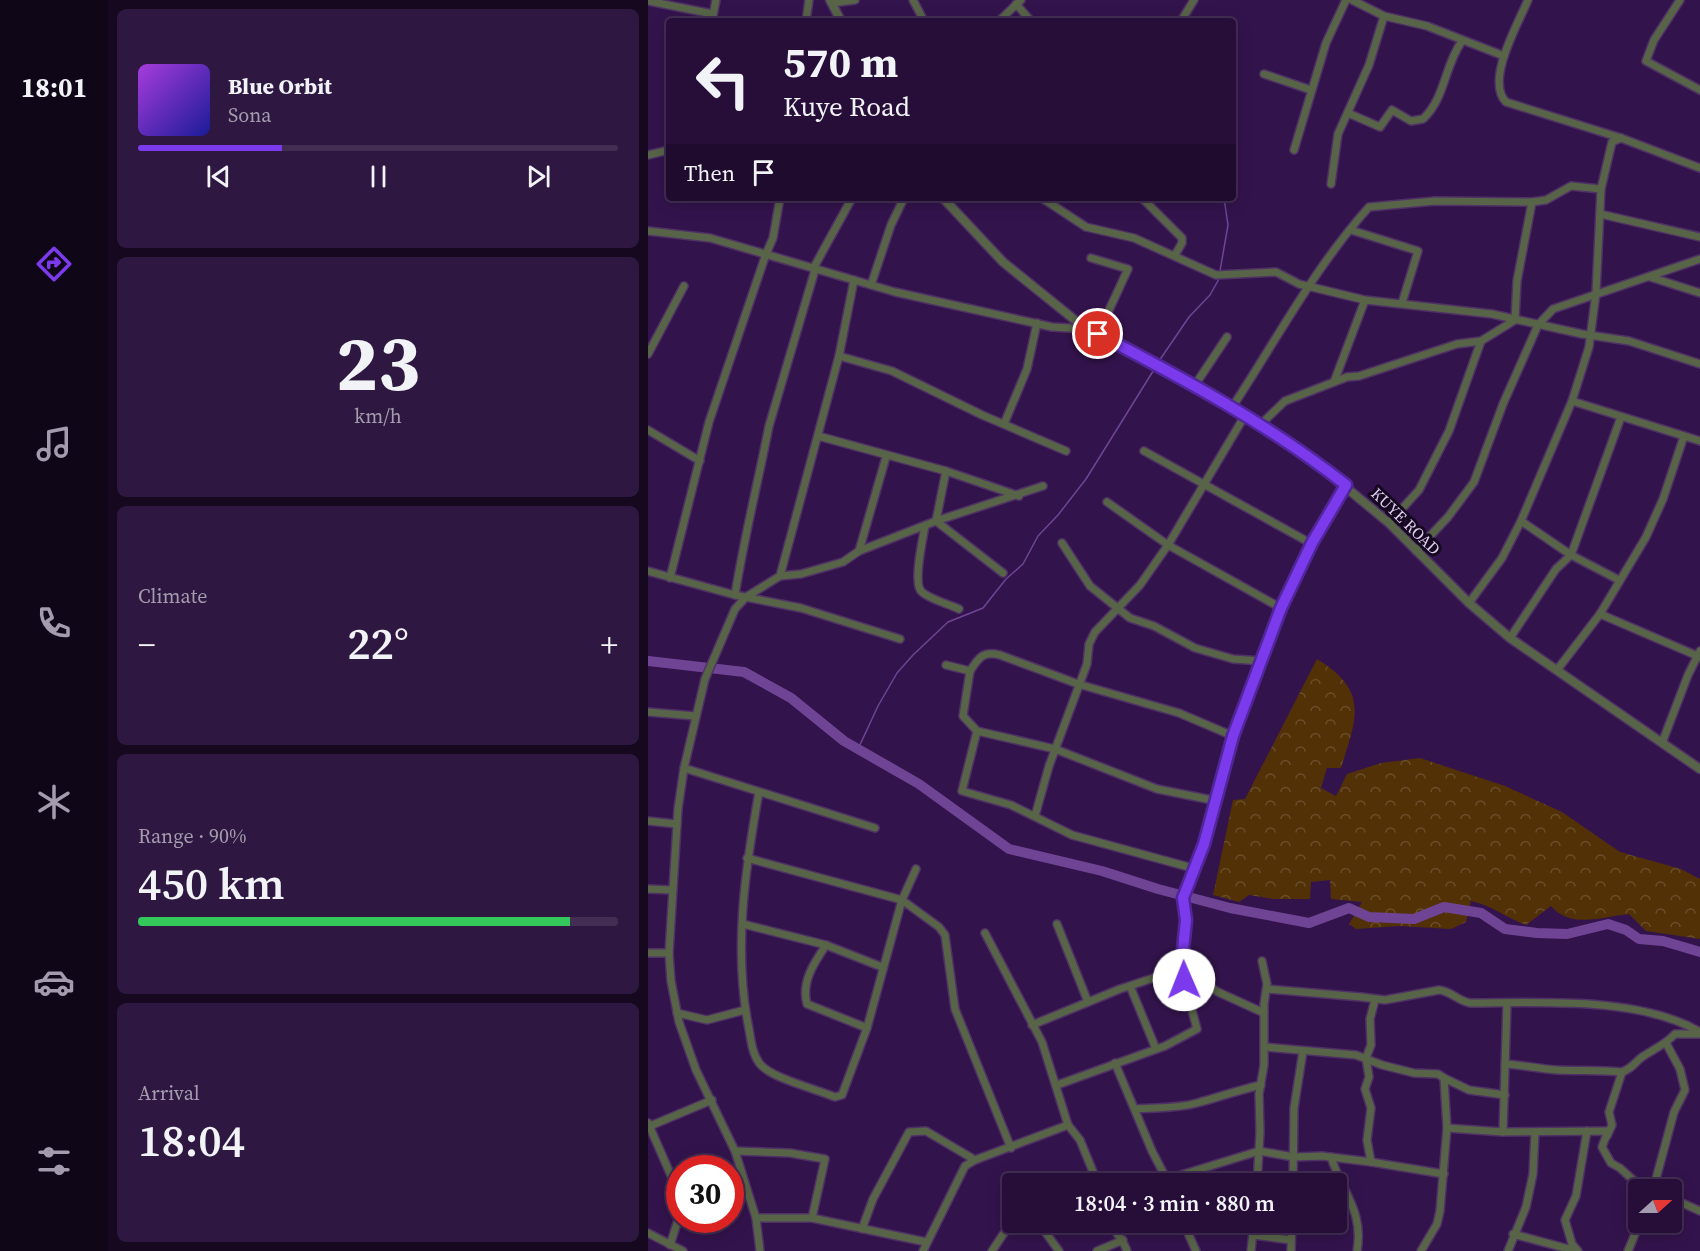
<!DOCTYPE html>
<html lang="en">
<head>
<meta charset="utf-8">
<style>
  body { margin:0; font-family:"Source Serif 4",serif; background:#2e1741; color:#f1f3f6; height:100vh; display:flex; flex-direction:column; font-size:22px; white-space:nowrap }
  * { box-sizing:border-box; margin:0 }
  p { font-size:20px; color:#a49cae }
  .icon { flex:none; width:33px; height:33px; fill:none; stroke:currentColor; stroke-width:2; stroke-linecap:round; stroke-linejoin:round }
  .map { position:relative; flex:1; overflow:hidden }
  .side { display:flex; flex-direction:column; gap:9px; padding:9px; background:#15081f; width:540px }
  .side>* { flex:none }
  .guide { position:absolute; left:18px; top:18px; width:570px; height:183px; border-radius:6px; box-shadow:0 3px 15px #0003,0 0 0 2px #422e53; background:#260e39; color:#f1f3f6; overflow:hidden }
  .needle { width:39px; rotate:69deg }
  .controls { position:absolute; left:980px; top:1179px; display:grid; gap:12px }
  .controls a { display:grid; place-items:center; width:54px; height:54px; border-radius:6px; background:#260e39; box-shadow:0 3px 15px #0003,0 0 0 2px #422e53; font-size:30px }
  .speed { position:absolute; left:18px; top:1155px; display:flex; gap:12px; font-size:30px; font-weight:700; text-align:center }
  .speed>* { display:grid; place-content:center; width:78px; height:78px; border-radius:50%; background:#260e39; box-shadow:0 3px 15px #0003,0 0 0 2px #422e53; line-height:1 }
  .speed .limit { border:9px solid #d22; background:#fff; color:#111 }
  .pin { position:absolute; display:grid; place-items:center; width:51px; height:51px; color:#fff; margin:-26px; border:3px solid #fff; border-radius:50%; box-shadow:0 2px 6px #0007 }
  .me { position:absolute; width:66px; margin:-33px; rotate:359deg; stroke-linejoin:round; filter:drop-shadow(0 0 4px #0008) }
  .turn { display:flex; align-items:center; gap:21px; height:126px; padding:0 18px; font-size:27px }
  .turn .icon { width:78px; height:78px; stroke-width:2.5 }
  .turn b { display:block; font-size:42px; line-height:51px }
  .then { display:flex; align-items:center; height:57px; padding:0 18px; background:#0003; gap:12px; font-size:22px }
  .big { font-size:45px; font-weight:600; line-height:1.1 }
  .side .widget { flex:1; display:flex; flex-direction:column; justify-content:center; gap:9px; min-width:0; padding:0 21px; border-radius:9px; background:#2e1741 }
  .side .dial { align-items:center; gap:0 }
  .dial b { font-size:78px; line-height:1 }
  .song { display:flex; align-items:center; gap:18px }
  .cover { width:72px; height:72px; border-radius:9px; background:linear-gradient(135deg,hsl(280 70% 55%),hsl(240 70% 35%)) }
  .played { height:6px; border-radius:3px; background:linear-gradient(90deg,#7c3aed 30%,#422e53 30%) }
  .keys { display:flex; justify-content:space-around; direction:ltr }
  .heat { display:flex; justify-content:space-between; align-items:center; font-size:33px; direction:ltr }
  .charge { height:9px; border-radius:4px; background:linear-gradient(90deg,#34c759 90%,#422e53 0) }
  .trip { position:absolute; left:354px; top:1173px; width:345px; height:60px; border-radius:6px; background:#260e39; box-shadow:0 3px 15px #0003,0 0 0 2px #422e53; font-weight:600; line-height:60px; text-align:center }
  main { display:flex; flex:1; min-height:0 }
  .dock { display:flex; flex-direction:column; width:108px; justify-content:space-around; align-items:center; background:#0f0617; color:#a49cae }
  .dock .icon { width:42px; height:42px }
  .dock .on { color:#7c3aed }
  .dock b { font-size:27px; color:#f1f3f6 }
  .map>svg:first-child { display:block }
</style>
</head>
<body>
<main>
<nav class="dock">
<b>18:01</b>
<svg class="icon on" aria-label="directions" viewBox="0 0 24 24"><path d="M12 3l9 9-9 9-9-9zM9 14v-3h6M13 9l2 2-2 2"/></svg>
<svg class="icon" aria-label="music" viewBox="0 0 24 24"><path d="M9 18V5l10-2v13"/><circle cx="6" cy="18" r="3"/><circle cx="16" cy="16" r="3"/></svg>
<svg class="icon" aria-label="phone" viewBox="0 0 24 24"><path d="M5 4h4l2 5-3 2q2 4 5 5l2-3 5 2v4C11 20 4 13 5 4z"/></svg>
<svg class="icon" aria-label="climate" viewBox="0 0 24 24"><path d="M12 3v18M4 7l16 10M4 17L20 7"/></svg>
<svg class="icon" aria-label="car" viewBox="0 0 24 24"><path d="M5 17H2v-5l4-1 3-4h7l3 4 3 1v5h-3M9 17h6M6 11h13"/><circle cx="7" cy="17" r="2"/><circle cx="17" cy="17" r="2"/></svg>
<svg class="icon" aria-label="filters" viewBox="0 0 24 24"><path d="M4 7h16M4 17h16"/><circle cx="9" cy="7" r="2"/><circle cx="15" cy="17" r="2"/></svg>
</nav>
<section class="side">
<div class="widget">
<div class="song"><i class="cover"></i><div><b>Blue Orbit</b><p>Sona</p></div></div>
<div class="played"></div>
<div class="keys"><svg class="icon" aria-label="previous" viewBox="0 0 24 24"><path d="M18 5L8 12l10 7zM5 5v14"/></svg><svg class="icon" aria-label="pause" viewBox="0 0 24 24"><path d="M8 5v14M16 5v14"/></svg><svg class="icon" aria-label="next" viewBox="0 0 24 24"><path d="M6 5l10 7-10 7zM19 5v14"/></svg></div>
</div>
<div class="widget dial"><b>23</b><p>km/h</p></div>
<div class="widget"><p>Climate</p>
<div class="heat"><a>−</a><b class="big">22°</b><a>+</a></div>
</div>
<div class="widget"><p>Range · 90%</p><b class="big">450 km</b><div class="charge"></div></div>
<div class="widget"><p>Arrival</p><b class="big">18:04</b></div>
</section>
<div class="map">
<svg width="1052" height="1251" viewBox="0 0 1052 1251">
  <defs>
    <pattern id="forest-crowns" width="20" height="18" patternUnits="userSpaceOnUse" patternTransform="scale(1.5)"><rect width="20" height="18" fill="#523106"/><path d="M2 6a3 3 0 1 1 6 0M12 15a3 3 0 1 1 6 0" fill="none" stroke="#6a4e2b"/></pattern>
  </defs>
  <rect width="100%" height="100%" fill="#33134c"/>
  <path fill="url(#forest-crowns)" d="M669,659C721,691 709,717 693,768H679L673,788L688,796L699,774L733,763L772,758L857,786L914,812L972,852L1033,869L1052,879V939L998,931L981,914C953,917 923,929 903,906L878,925C858,918 844,905 823,901L818,922L803,929L751,926L708,929L701,924L714,902L683,899L682,880L663,882L662,899H625L601,895L591,902L565,895L585,800L597,799Z"/>
  <g fill="none" stroke-linecap="round" stroke-linejoin="round">
    <g stroke="#704495" stroke-width="1.5">
      <path d="M572,271L580,225L576,198"/>
      <path d="M511,361L541,317L562,295L571,279"/>
      <path d="M210,749L230,706L249,673L265,655L300,622L335,608L358,579L375,564L390,536L410,515L438,479L507,368"/>
    </g>
    <path stroke="#704495" stroke-width="10" d="M0,661L96,672L143,698L196,741L271,784L361,849L454,871L510,889L582,908L661,923L701,908L721,917L766,919L796,907L833,913L857,929L889,933L919,934L960,924L978,930L991,939L1015,941L1052,952"/>
    <defs>
      <g id="minor">
        <path d="M265,0L276,21"/>
        <path d="M704,0L736,16L779,26L856,56"/>
        <path d="M880,0C870,24 837,81 858,102L973,138L1052,168"/>
        <path d="M1032,0L1006,40L998,61L1052,90"/>
        <path d="M0,1L65,14"/>
        <path d="M184,3L207,0"/>
        <path d="M368,4L383,21"/>
        <path d="M64,21L68,0"/>
        <path d="M158,21L161,0"/>
        <path d="M351,21L373,0"/>
        <path d="M533,21L546,0"/>
        <path d="M616,74L663,90"/>
        <path d="M700,113L732,127L744,110L763,121L775,119C798,97 796,66 814,41"/>
        <path d="M646,150L678,43L698,0"/>
        <path d="M0,155L21,150"/>
        <path d="M683,184L690,134L721,65L736,16"/>
        <path d="M394,198L438,227L486,238L568,275L628,272L651,284L717,300L844,314L934,334L981,341L1052,364"/>
        <path d="M494,198L534,238V243L527,255"/>
        <path d="M952,214L1052,237"/>
        <path d="M703,230L770,251L754,303"/>
        <path d="M0,231L62,238L247,292L404,327L438,329"/>
        <path d="M443,258L480,269L450,334"/>
        <path d="M165,269L204,198"/>
        <path d="M1002,277L1052,293"/>
        <path d="M223,285L243,225L256,198"/>
        <path d="M0,354L36,286"/>
        <path d="M191,356L244,371L334,415L418,451"/>
        <path d="M686,382L717,300"/>
        <path d="M547,385L579,337"/>
        <path d="M924,401L1052,441"/>
        <path d="M583,409C628,341 666,268 721,207L787,201L884,202L898,200L923,186L953,189"/>
        <path d="M356,424L379,369L389,323"/>
        <path d="M611,426L637,401L699,377L711,376L809,344L833,341L867,320L869,281L884,202"/>
        <path d="M0,430L52,461"/>
        <path d="M170,436L298,471L371,496"/>
        <path d="M496,451L664,544"/>
        <path d="M298,471L288,521L355,573"/>
        <path d="M459,502L520,545L633,608"/>
        <path d="M873,521L923,555L971,580"/>
        <path d="M741,523L771,490L801,431L833,341"/>
        <path d="M277,526C275,538 265,581 273,591C280,599 301,604 311,609"/>
        <path d="M414,543L442,586L482,618L506,626L547,648L585,659L613,661"/>
        <path d="M211,551L238,457"/>
        <path d="M768,551L800,517L826,482L855,404L890,325L905,309L1052,259"/>
        <path d="M0,571L87,595L153,608L252,639"/>
        <path d="M132,576L153,574L195,562L211,551L288,521L395,486"/>
        <path d="M22,578L61,422L118,254L125,238L132,198"/>
        <path d="M87,595C96,538 110,482 121,426L167,270"/>
        <path d="M821,603L854,558L873,521L924,401L941,347L948,293L953,189L964,142L973,138"/>
        <path d="M952,614L1052,657"/>
        <path d="M862,638L908,569L923,555L973,417"/>
        <path d="M298,665L322,671C331,657 335,651 352,655L430,684L531,713L585,736"/>
        <path d="M909,670L952,614L998,537L1015,499L1036,436"/>
        <path d="M322,671L315,716L329,731L407,749L509,789L569,801"/>
        <path d="M0,712L47,716"/>
        <path d="M329,731L314,791L363,805L424,835L548,869"/>
        <path d="M1014,743L1040,675L1052,651"/>
        <path d="M36,768L227,828"/>
        <path d="M111,792C97,870 85,951 101,1029C103,1040 104,1054 112,1064C123,1078 168,1089 187,1097L194,1095L219,1028L254,900L268,869"/>
        <path d="M387,816L401,766L439,664L441,644L447,632L492,585L520,545L596,417"/>
        <path d="M0,821L29,824"/>
        <path d="M99,858L254,900L291,927L297,935L307,1009L363,1148"/>
        <path d="M0,889L24,890"/>
        <path d="M95,924L178,945L234,967"/>
        <path d="M409,924L440,1002"/>
        <path d="M337,933L394,1042L420,1125L432,1140L450,1184"/>
        <path d="M178,945C166,963 153,982 159,1004L219,1028"/>
        <path d="M0,953H21"/>
        <path d="M482,986L508,1049"/>
        <path d="M619,989L713,997L737,1000L791,990C803,991 810,1001 822,1003C891,1003 991,996 1052,1032"/>
        <path d="M29,1013L59,1020L97,1010"/>
        <path d="M384,1025L472,989L533,969L570,992L616,1013"/>
        <path d="M617,1047L708,1055L734,1065L766,1073L790,1074L796,1078L799,1128L792,1211L789,1224L773,1251"/>
        <path d="M467,1063L504,1151L521,1184"/>
        <path d="M857,1064C875,1065 892,1069 909,1070C931,1071 954,1070 974,1072"/>
        <path d="M796,1078L821,1090L857,1095"/>
        <path d="M409,1085L517,1046L549,1029L533,969L538,920L535,898L551,863L585,736L633,608L664,544L697,485"/>
        <path d="M487,1109C508,1107 528,1109 549,1103C571,1097 591,1090 613,1085"/>
        <path d="M0,1123L32,1196"/>
        <path d="M2,1126L64,1100"/>
        <path d="M799,1128L855,1132L960,1131L954,1147L963,1163L972,1168L996,1190"/>
        <path d="M855,1132L859,1003"/>
        <path d="M959,1136L964,1125L961,1112L974,1072C985,1068 986,1063 994,1057C1006,1049 1018,1044 1027,1034H1052"/>
        <path d="M87,1151L142,1153L177,1159L164,1218"/>
        <path d="M683,1157C694,1192 716,1211 709,1251"/>
        <path d="M723,1162L719,1140L723,1108L717,1089L721,1077L718,1058L723,1045L722,1019L727,1000"/>
        <path d="M520,1179L611,1151L646,1157L674,1156L723,1162L796,1174"/>
        <path d="M609,1184L612,1132L611,1094L616,1065V1004L619,984L614,961"/>
        <path d="M645,1184L646,1108L655,1051"/>
        <path d="M1005,1190L1026,1112L1037,1090L1032,1069L1018,1043"/>
        <path d="M1023,1198L1052,1211"/>
        <path d="M108,1218H164L278,1242"/>
        <path d="M390,1222L411,1251"/>
        <path d="M463,1222C467,1234 475,1239 479,1251"/>
        <path d="M535,1222L548,1251"/>
        <path d="M214,1229L225,1199L261,1132L278,1131L327,1160"/>
        <path d="M0,1233L35,1251"/>
        <path d="M865,1234L928,1251"/>
        <path d="M605,1235L643,1240"/>
        <path d="M22,1245L32,1214"/>
        <path d="M112,1251L108,1218L87,1151L48,1070L31,1022L23,981L21,953L30,809L36,768L57,679L87,609L98,597L132,576L191,356L206,280"/>
        <path d="M275,1251L317,1166L327,1160L420,1125"/>
        <path d="M344,1251L364,1221"/>
        <path d="M449,1251L475,1240"/>
        <path d="M603,1251L606,1222"/>
        <path d="M643,1251L644,1222"/>
        <path d="M860,1251L878,1207L885,1174L887,1132"/>
        <path d="M930,1251L924,1244L917,1220L928,1196L939,1131"/>
        <path d="M980,1251L992,1222"/>
      </g>
      <g id="tertiary">
        <path d="M182,0L193,21"/>
        <path d="M295,198L355,262L438,329L547,385L660,456L741,523L821,603L862,638L1052,769"/>
      </g>
    </defs>
    <use href="#minor" stroke="#4f3166" stroke-width="10"/>
    <use href="#tertiary" stroke="#4f3166" stroke-width="11"/>
    <use href="#minor" stroke="#586448" stroke-width="7"/>
    <use href="#tertiary" stroke="#586448" stroke-width="8"/>
  </g>
  <g fill="none" stroke-linecap="round" stroke-linejoin="round">
    <defs>
      <path id="route" d="M450,334C536,379 622,425 698,485L664,543L633,608L585,736L556,844L535,898L538,920L533,969L536,980"/>
    </defs>
    <use href="#route" stroke="#51269a" stroke-width="15"/>
    <use href="#route" stroke="#7c3aed" stroke-width="10"/>
  </g>
  <g text-anchor="middle" dominant-baseline="central" stroke-width="6" stroke-linejoin="round" paint-order="stroke">
    <g font-size="16" fill="#dfcef1" stroke="#150820">
      <text transform="translate(758 521) rotate(44)">KUYE ROAD</text>
    </g>
  </g>
</svg>
<div class="controls">
<a><svg class="needle" viewBox="-14 -14 28 28"><path d="M0-13l5 13h-10z" fill="#e53935"/><path d="M0 13l5-13h-10z" fill="#a49cae"/></svg></a>
</div>
<div class="speed"><div class="limit">30</div></div>
<div class="pin" style="left:450px;top:334px;background:#d93025"><svg class="icon" aria-label="arrive" viewBox="0 0 24 24"><path d="M6 21V4h12l-3 4 3 4H6"/></svg></div>
<svg class="me" style="left:536px;top:980px" viewBox="-20 -20 40 40"><circle r="19" fill="#fff"/><path d="M0-13L10 11 0 6-10 11z" fill="#7c3aed"/></svg>
<div class="trip">18:04 · 3 min · 880 m</div>
<div class="guide">
<div class="turn"><svg class="icon" aria-label="left" viewBox="0 0 24 24"><path d="M17 20v-9H6M10 6l-5 5 5 5"/></svg><div><b>570 m</b>Kuye Road</div></div>
<div class="then">Then<svg class="icon" aria-label="arrive" viewBox="0 0 24 24"><path d="M6 21V4h12l-3 4 3 4H6"/></svg></div>
</div>
</div>
</main>
</body>
</html>
